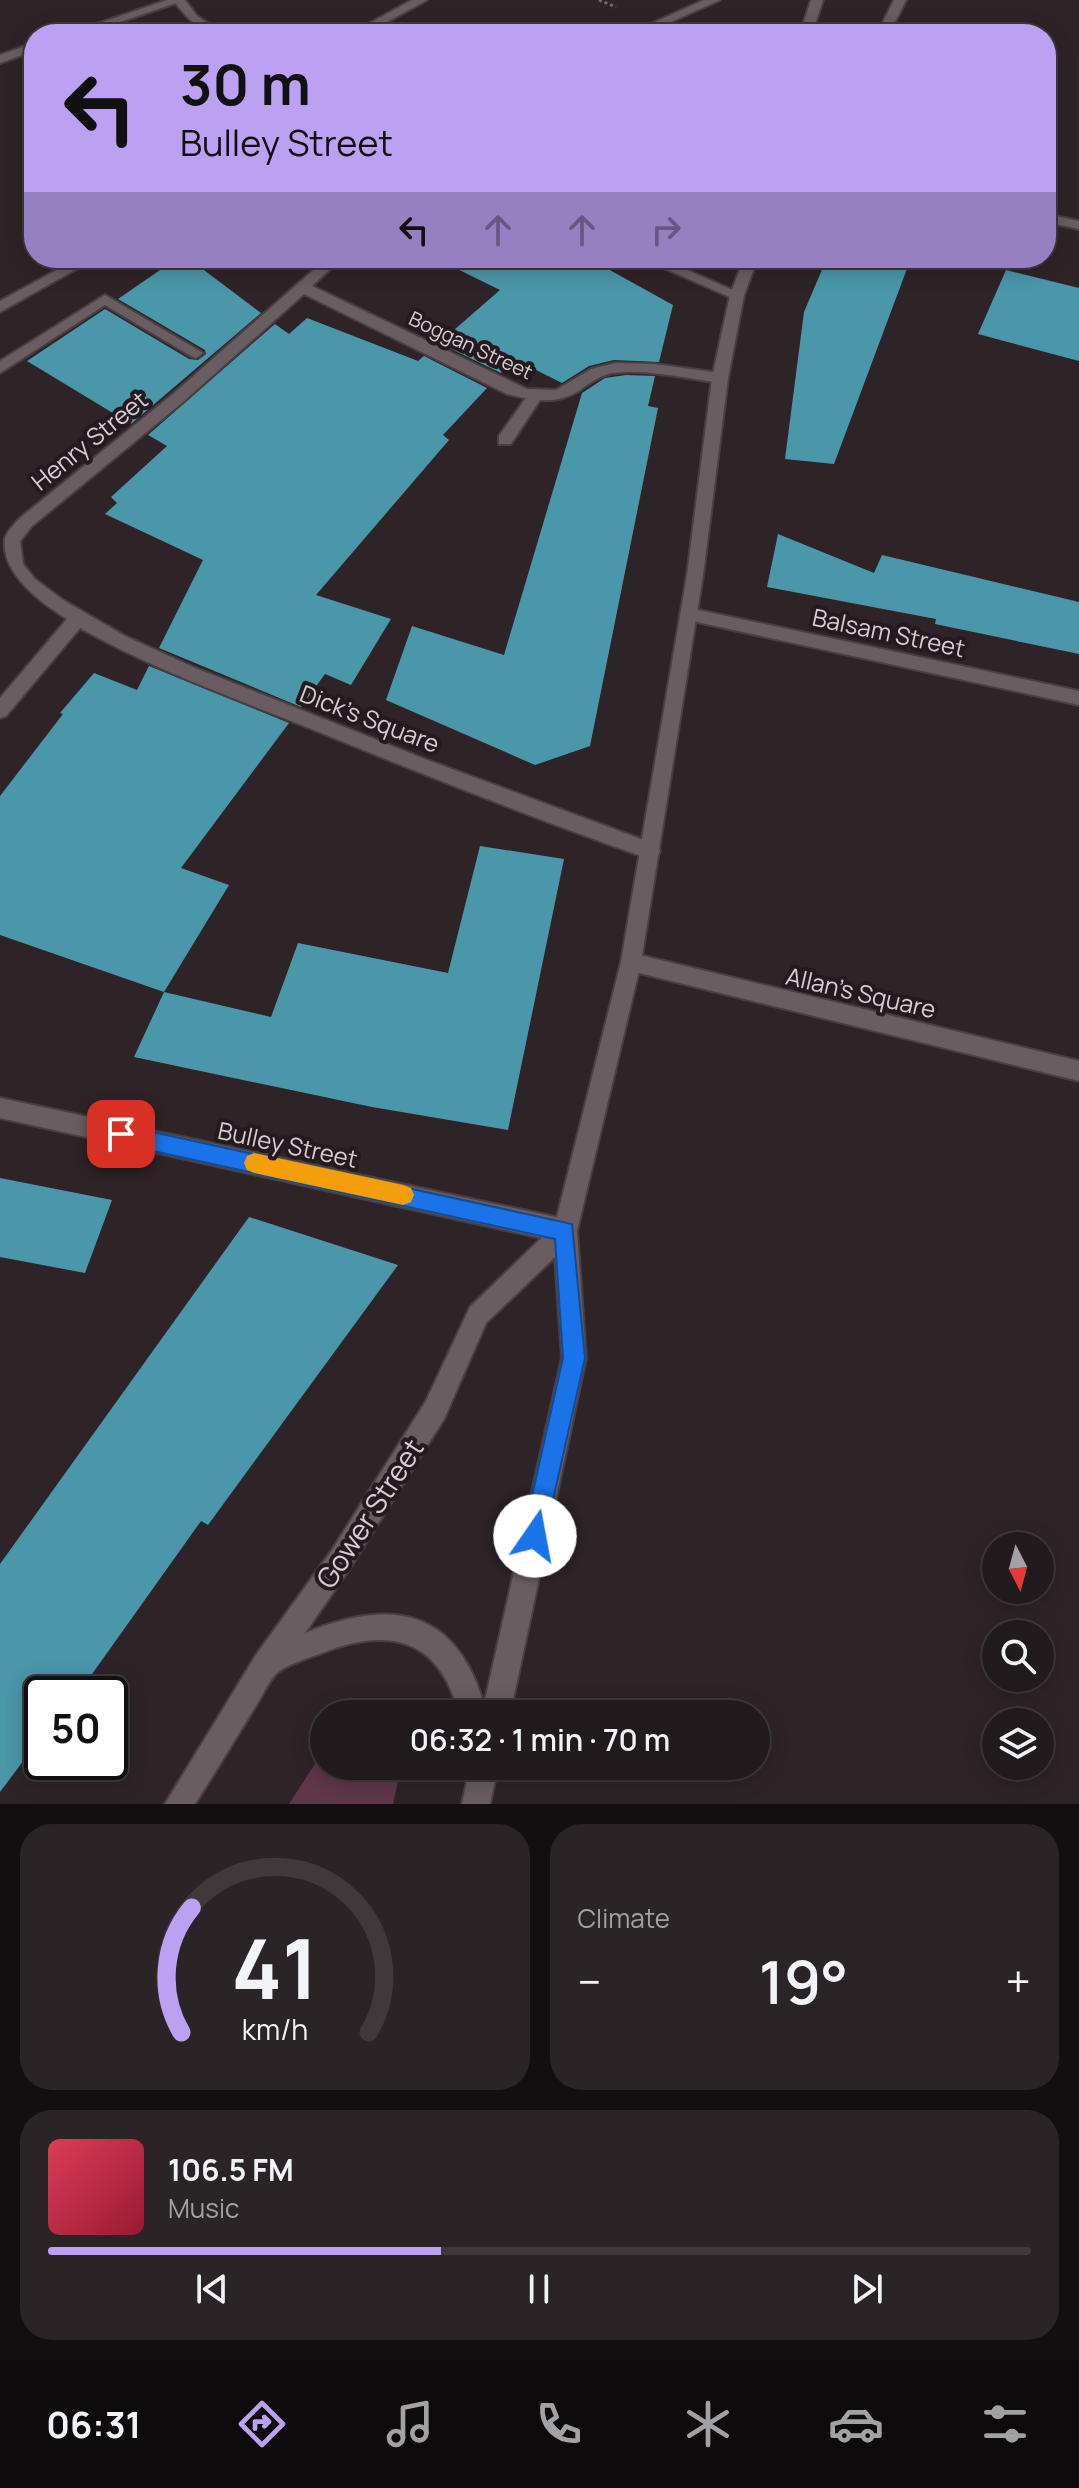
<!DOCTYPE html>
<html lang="en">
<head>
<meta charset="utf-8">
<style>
  body { margin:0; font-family:Manrope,sans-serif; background:#2a2427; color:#f1f3f6; height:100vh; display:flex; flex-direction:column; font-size:30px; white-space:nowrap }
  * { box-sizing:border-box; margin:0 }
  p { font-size:26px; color:#a2a1a4 }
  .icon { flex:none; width:44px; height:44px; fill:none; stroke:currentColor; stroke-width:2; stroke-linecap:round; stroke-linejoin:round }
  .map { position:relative; height:1804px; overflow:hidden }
  .details { display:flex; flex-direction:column; gap:20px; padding:20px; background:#130f10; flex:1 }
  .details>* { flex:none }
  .guide { position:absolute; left:24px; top:24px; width:1032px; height:244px; border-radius:32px; box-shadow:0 4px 20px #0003,0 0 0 2px #3f393c; background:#bca0f2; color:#111; overflow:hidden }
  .needle { width:52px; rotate:174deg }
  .fabs { position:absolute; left:982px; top:1532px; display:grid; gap:16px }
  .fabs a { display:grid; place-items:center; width:72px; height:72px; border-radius:50%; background:#221b1e; box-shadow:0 4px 20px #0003,0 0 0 2px #3f393c; font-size:40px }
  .speed { position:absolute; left:24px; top:1676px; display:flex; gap:16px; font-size:40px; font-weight:700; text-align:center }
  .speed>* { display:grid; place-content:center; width:104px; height:104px; border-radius:50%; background:#221b1e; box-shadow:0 4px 20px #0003,0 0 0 2px #3f393c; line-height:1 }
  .speed .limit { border:4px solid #111; border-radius:12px; background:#fff; color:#111 }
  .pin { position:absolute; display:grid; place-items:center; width:68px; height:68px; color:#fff; margin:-34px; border-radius:16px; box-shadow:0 4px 12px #0006 }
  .me { position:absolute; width:88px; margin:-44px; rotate:12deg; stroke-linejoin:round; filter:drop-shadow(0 0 6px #0008) }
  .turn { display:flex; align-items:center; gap:28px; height:168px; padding:0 24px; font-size:36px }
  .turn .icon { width:104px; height:104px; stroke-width:2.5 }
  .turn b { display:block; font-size:56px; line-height:68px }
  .lanes { display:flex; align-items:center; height:76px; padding:0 24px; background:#0003; justify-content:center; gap:40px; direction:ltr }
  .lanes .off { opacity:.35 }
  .big { font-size:60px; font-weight:600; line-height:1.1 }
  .details .widget { flex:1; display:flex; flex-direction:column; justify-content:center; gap:12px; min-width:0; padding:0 28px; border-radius:32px; background:#2a2427 }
  .details .dial { align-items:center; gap:0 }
  .dial svg { height:208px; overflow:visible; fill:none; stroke:#3f393c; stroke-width:7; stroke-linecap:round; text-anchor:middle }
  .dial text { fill:#f1f3f6; stroke:none }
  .song { display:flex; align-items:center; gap:24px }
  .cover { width:96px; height:96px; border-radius:12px; background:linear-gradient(135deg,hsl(350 70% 55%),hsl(350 70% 35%)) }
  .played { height:8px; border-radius:4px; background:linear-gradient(90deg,#bca0f2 40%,#3f393c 40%) }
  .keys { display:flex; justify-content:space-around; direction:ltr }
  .heat { display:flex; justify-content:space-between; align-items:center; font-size:44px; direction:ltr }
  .details .tiles { flex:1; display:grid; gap:20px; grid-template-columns:1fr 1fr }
  .widget:last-child { grid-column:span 2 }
  .trip { position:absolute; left:310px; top:1700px; width:460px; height:80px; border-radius:40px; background:#221b1e; box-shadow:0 4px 20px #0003,0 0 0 2px #3f393c; font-weight:600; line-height:80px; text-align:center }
  .tab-bar { display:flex; height:128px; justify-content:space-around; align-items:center; background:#0e0b0c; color:#a2a1a4 }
  .tab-bar .icon { width:56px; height:56px }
  .tab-bar .current { color:#bca0f2 }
  .tab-bar b { font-size:36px; color:#f1f3f6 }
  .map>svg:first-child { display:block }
</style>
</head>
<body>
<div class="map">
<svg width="1079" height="1804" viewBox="0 0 1079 1804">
  <rect width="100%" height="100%" fill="#2e2428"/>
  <path fill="#5f364a" d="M324,1750V1766H396L398,1781L393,1804H289Z"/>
  <g fill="#4a97a9">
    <path d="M182,258H188L261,313L131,424L27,361L105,309L189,359L198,360L206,354L205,350L118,299L163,268Z"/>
    <path d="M435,258H588L673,305L659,362L614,360L589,366L562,383L514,359L501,373L439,343L500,290Z"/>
    <path d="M827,258H911L834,464L785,459L804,312Z"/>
    <path d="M1006,270L1079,288V361L978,334Z"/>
    <path d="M307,318L418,361L424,356L487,388L443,435L449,440L316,595L391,619L351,685L325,674L301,707L159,648L203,560L105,514L117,503L111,497L167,446L148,435L275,324L289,334Z"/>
    <path d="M626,375L655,376L648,406L658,408L590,746L535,765L386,700L412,626L504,655L582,393L605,378Z"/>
    <path d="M778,534L874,573L882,555L1079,602V654L935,624L936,619L767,587Z"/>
    <path d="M149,666L289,723L181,868L229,885L164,992L0,935V796L63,714L60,713L94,673L137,690Z"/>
    <path d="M480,846L564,859L508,1130L372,1107L134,1057L164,992L271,1017L298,943L448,973Z"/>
    <path d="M0,1178L112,1200L85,1273L0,1257Z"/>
    <path d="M249,1217L398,1265L208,1525L201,1521L80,1691L42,1694V1736L0,1792V1564Z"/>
  </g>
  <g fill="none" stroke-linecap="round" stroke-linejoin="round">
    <defs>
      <path id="lane" d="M535,391L540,392V400L511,444H499V436L530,392Z"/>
      <g id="street">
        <path d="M173,0H185L197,16L224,34C200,34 187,18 173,0Z"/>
        <path d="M412,0H427L365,34H350Z"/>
        <path d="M1046,214L1079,221V229L1046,222Z"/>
        <path d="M327,258H342L312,286L527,389L556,390L591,369L615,363L654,364L720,373L728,378L720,383C685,378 648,369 613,373C600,375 590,383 580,390C556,406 532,400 507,394L304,294L183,402L32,526L20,541L23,564L35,579L63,600L125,636L193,667L430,761L657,845L660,851L657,857L650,859C535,819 422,774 309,728C231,697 153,669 80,628L6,716L0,718V698L67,619C43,604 0,574 5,538C7,531 15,524 20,518L173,394Z"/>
        <path d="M641,258H660L744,295L742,298H732Z"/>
        <path d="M105,295L203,353L196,358L191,356L105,305L0,373V361Z"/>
        <path d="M689,608L1079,691V705L683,619L680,614Z"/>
        <path d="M631,953L1079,1061V1081L631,971L624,968L621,962L624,956Z"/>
        <path d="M0,1098L565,1219L573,1223L577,1231L573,1239L565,1243L0,1118Z"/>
      </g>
      <g id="secondary">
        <path d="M167,0H185L85,34H67Z"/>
        <path d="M704,0H720L644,34H628Z"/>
        <path d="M811,0H823L812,34H800Z"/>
        <path d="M894,0H906L889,34H877Z"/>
        <path d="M34,43V51L0,63V55Z"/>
        <path d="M79,258H96L0,312V301Z"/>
        <path d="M744,258H758L744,295L728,378L703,575L641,962L577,1231L586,1358L510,1714H459C440,1639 390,1626 322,1653C308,1658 288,1664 277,1673C269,1680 263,1695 257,1704C236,1738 216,1771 195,1804H165L256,1655L332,1550L426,1401L470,1307L555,1225L621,962L687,575L712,378L730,295ZM555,1257L562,1358L484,1705C456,1608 391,1598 305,1633L350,1568L444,1419L486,1323Z"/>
        <path d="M470,1766H498L490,1804H462Z"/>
      </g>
    </defs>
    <use href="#lane" stroke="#483f43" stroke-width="4"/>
    <use href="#street" stroke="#483f43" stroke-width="4"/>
    <use href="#secondary" stroke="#483f43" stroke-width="4"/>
    <path stroke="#71696c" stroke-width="3" stroke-dasharray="3 3" stroke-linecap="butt" d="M599,0L616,7"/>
    <use href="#lane" fill="#695d62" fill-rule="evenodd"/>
    <use href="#street" fill="#695d62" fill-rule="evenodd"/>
    <use href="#secondary" fill="#695d62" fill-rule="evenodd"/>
  </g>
  <path fill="#1a73e8" stroke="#114b97" stroke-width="2" d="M121,1125L572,1224L585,1358L543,1544L535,1548L526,1544L523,1536L563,1358L555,1239L121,1144L113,1141L111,1134L113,1127Z"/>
  <path fill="#f59e0b" d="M254,1153L403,1185L411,1188L414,1195L411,1202L403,1205L254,1173L247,1170L244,1163L247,1156Z"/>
  <g text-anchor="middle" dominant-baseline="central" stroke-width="8" stroke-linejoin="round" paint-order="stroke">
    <g font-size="20" fill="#d6cfd2" stroke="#241a1f">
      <text transform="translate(471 345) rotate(25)">Boggan Street</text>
    </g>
    <g font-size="24" fill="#d6cfd2" stroke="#241a1f">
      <text transform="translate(89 440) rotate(-39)">Henry Street</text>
      <text transform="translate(889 632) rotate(12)">Balsam Street</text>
      <text transform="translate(370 718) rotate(21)">Dick's Square</text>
      <text transform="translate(861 992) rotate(13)">Allan's Square</text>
      <text transform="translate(288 1144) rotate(12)">Bulley Street</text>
    </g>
    <g font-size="28" fill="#d6cfd2" stroke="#241a1f">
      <text transform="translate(369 1513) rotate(-57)">Gower Street</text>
    </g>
  </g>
</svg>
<div class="fabs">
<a><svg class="needle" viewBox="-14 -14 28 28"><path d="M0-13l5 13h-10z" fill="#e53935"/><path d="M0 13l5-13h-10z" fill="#a2a1a4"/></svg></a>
<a><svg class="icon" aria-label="search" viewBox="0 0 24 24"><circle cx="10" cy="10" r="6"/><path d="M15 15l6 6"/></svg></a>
<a><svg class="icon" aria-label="layers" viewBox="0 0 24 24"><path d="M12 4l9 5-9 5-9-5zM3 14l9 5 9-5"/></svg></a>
</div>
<div class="speed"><div class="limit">50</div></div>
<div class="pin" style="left:121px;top:1134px;background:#d93025"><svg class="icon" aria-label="arrive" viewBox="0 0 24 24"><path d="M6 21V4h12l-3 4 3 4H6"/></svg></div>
<svg class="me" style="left:535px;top:1536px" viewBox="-20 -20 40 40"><circle r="19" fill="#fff"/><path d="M0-13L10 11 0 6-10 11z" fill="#1a73e8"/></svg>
<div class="trip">06:32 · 1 min · 70 m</div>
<div class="guide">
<div class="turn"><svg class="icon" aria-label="left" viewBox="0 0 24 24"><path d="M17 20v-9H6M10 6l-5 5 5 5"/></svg><div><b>30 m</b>Bulley Street</div></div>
<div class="lanes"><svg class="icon" aria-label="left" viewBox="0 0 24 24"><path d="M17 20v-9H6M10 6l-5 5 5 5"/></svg><svg class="icon off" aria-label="ahead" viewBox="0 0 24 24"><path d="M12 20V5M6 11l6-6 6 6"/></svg><svg class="icon off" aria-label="ahead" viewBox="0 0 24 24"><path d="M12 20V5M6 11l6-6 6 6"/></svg><svg class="icon off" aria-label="right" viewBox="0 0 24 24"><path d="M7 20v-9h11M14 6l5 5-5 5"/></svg></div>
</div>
</div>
<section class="details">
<div class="tiles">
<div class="widget dial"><svg viewBox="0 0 100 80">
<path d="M14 69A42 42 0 1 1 86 69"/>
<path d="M14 69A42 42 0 0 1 18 21" stroke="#bca0f2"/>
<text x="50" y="56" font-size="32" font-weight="700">41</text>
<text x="50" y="72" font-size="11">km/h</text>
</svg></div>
<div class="widget"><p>Climate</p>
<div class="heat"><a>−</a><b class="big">19°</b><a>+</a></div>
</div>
<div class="widget">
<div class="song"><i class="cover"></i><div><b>106.5 FM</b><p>Music</p></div></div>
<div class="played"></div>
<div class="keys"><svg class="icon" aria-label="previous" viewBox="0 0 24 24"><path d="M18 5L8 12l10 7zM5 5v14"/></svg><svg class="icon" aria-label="pause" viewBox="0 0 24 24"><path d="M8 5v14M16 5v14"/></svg><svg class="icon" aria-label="next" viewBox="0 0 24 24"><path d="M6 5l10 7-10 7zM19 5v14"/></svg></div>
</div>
</div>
</section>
<nav class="tab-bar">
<b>06:31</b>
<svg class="icon current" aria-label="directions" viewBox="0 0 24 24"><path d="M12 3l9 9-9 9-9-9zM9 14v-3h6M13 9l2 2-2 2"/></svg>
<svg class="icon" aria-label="music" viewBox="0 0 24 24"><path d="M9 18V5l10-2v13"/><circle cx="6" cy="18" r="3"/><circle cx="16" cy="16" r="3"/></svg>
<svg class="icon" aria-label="phone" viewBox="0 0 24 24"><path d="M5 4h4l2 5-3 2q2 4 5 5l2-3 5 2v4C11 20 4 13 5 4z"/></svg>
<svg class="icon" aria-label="climate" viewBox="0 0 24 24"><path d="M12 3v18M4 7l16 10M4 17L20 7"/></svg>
<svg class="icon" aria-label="car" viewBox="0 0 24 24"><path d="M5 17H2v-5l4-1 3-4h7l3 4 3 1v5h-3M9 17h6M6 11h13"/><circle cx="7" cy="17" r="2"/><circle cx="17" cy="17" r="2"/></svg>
<svg class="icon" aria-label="filters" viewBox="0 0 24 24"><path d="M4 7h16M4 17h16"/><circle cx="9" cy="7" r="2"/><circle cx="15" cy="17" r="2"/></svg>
</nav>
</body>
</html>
